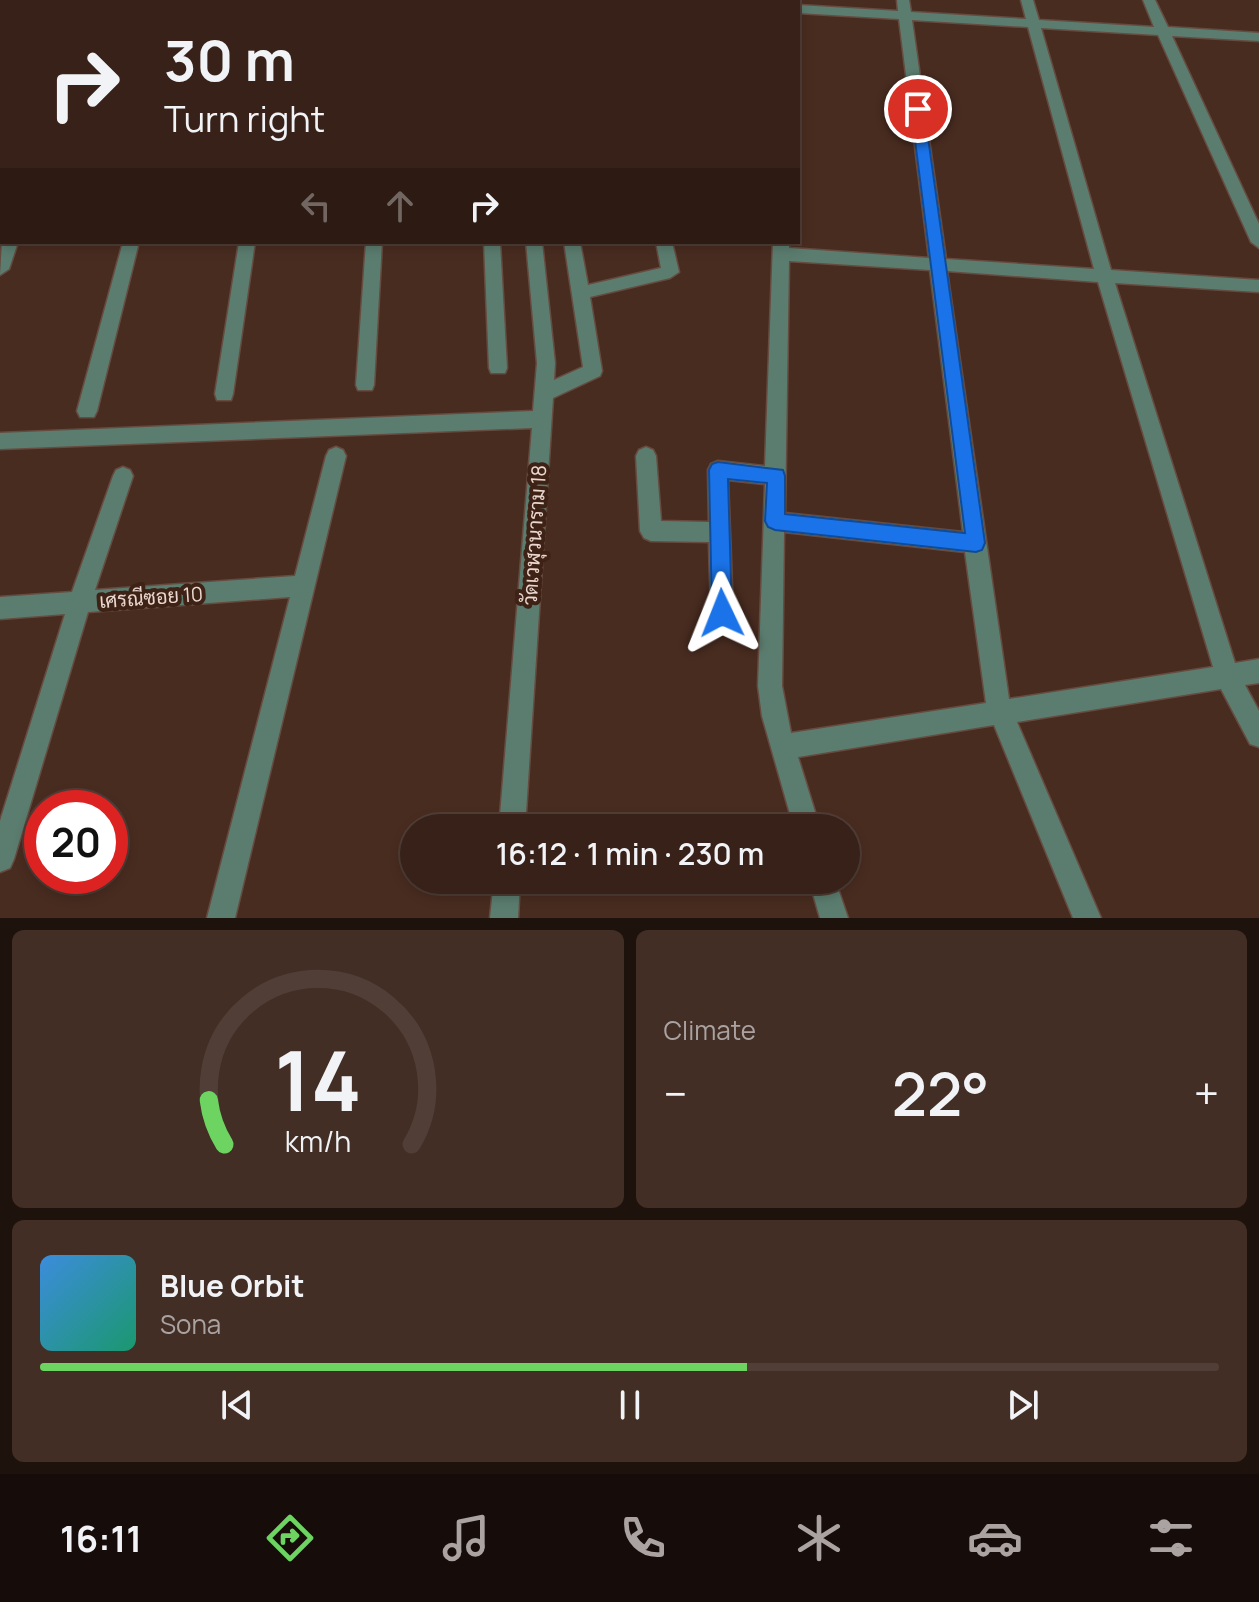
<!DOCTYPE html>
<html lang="en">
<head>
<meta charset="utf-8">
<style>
  body { margin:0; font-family:Manrope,Sarabun,sans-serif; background:#422e25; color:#f1f3f6; height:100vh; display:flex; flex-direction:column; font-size:30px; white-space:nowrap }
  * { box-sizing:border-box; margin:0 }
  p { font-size:26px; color:#aaa3a2 }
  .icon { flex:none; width:44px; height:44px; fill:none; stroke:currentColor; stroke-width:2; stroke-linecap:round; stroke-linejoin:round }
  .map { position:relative; height:918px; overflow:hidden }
  .side { display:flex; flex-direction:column; gap:12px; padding:12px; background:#1e120d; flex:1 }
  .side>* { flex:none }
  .top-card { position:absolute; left:0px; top:0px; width:800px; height:244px; box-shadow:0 4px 12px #0003,0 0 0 2px #513e37; background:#372118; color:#f1f3f6; overflow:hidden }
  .speed { position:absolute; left:24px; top:790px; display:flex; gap:16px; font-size:40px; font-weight:700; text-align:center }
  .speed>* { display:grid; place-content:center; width:104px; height:104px; border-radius:50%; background:#372118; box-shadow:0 4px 12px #0003,0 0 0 2px #513e37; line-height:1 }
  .speed .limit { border:12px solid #d22; background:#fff; color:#111 }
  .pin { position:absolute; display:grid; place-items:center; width:68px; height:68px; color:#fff; margin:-34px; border:4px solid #fff; border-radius:50%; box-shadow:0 2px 8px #0007 }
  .me { position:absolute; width:88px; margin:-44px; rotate:358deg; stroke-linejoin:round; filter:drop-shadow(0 0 6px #0008) }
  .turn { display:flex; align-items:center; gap:28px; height:168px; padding:0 32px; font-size:36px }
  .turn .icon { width:104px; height:104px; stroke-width:2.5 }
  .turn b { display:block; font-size:56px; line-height:68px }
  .lanes { display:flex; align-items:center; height:76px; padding:0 32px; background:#0003; justify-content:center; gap:40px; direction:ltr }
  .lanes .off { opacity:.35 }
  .big { font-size:60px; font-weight:600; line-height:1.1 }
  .side .widget { flex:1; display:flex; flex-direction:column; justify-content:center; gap:12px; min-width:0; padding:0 28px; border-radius:12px; background:#422e25 }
  .side .dial { align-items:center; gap:0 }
  .dial svg { height:208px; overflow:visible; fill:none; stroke:#513e37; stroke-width:7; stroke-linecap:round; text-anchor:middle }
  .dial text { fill:#f1f3f6; stroke:none }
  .song { display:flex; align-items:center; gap:24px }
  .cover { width:96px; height:96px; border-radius:12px; background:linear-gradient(135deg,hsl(210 70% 55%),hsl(160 70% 35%)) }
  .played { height:8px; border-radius:4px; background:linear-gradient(90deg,#6dd361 60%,#513e37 60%) }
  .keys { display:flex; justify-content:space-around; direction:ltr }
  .heat { display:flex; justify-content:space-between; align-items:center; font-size:44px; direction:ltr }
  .side .tiles { flex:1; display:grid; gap:12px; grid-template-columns:1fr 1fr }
  .widget:last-child { grid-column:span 2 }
  .trip { position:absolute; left:400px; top:814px; width:460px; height:80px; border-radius:40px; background:#372118; box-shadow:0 4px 12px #0003,0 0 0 2px #513e37; font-weight:600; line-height:80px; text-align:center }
  .tabs { display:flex; height:128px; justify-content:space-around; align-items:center; background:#160d0a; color:#aaa3a2 }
  .tabs .icon { width:56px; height:56px }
  .tabs .current { color:#6dd361 }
  .tabs b { font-size:36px; color:#f1f3f6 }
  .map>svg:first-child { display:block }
</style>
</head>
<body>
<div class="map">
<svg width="1259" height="918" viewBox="0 0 1259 918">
  <rect width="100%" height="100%" fill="#492c20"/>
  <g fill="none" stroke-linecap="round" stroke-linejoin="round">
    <defs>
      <g id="minor">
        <rect x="380" y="0" width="12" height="2"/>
        <rect x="471" y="0" width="12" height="2"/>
        <rect x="502" y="0" width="12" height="2"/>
        <rect x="776" y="0" width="12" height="2"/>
        <path d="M897,0H909L911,12L1026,19L1021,0H1033L1039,20L1154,27L1143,0H1155L1168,27L1259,33V41L1172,36L1259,224V248L1251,242L1158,35L1041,28L1111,270L1259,280V292L1115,283L1235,663L1259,659V683L1245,685L1259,711V747L1250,744L1221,689L1017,722L1101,918H1073L994,725L798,757L820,828H794L762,716L758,686L765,484L728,480L733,613L730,621L722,624L714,621L711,613L709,542L651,541L644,538L640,531L636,456L639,450L646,447L653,450L656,456L661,521L709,522L708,470L711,464L718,461L765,466L773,242H789V248L929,258L899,19L798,13V5L898,11ZM912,20L1028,27L1094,269L946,259ZM789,261L930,270L963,532L785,513ZM947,271L1098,282L1213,667L1009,699ZM784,532L965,552L986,703L791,733L782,686Z"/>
        <rect x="0" y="138" width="2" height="10"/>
        <path d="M2,242H18L9,269L0,275Z"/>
        <path d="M123,242H139L97,411L94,417H80L77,411Z"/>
        <path d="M239,242H255L233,394L231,400H217L215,394Z"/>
        <path d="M366,242H382L374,385L372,390H358L356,385Z"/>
        <path d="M484,242H500L507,368L505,373H491L489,368Z"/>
        <path d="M526,242H542L555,363L554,380L583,367L564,242H580L588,285L661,268L656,242H672L679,272L670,278L590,297L602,371L600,376L553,398L525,828H499L532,428L0,449V433L533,411L537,363Z"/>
        <path d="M336,447L343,450L346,456L235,918H207L290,597L88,612L14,859L10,868L0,872V821L65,614L0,619V597L72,592L113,476L116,470L123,467L130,470L133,476L95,590L295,576L326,456L329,450Z"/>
        <path d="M494,880H520L518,918H490Z"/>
        <path d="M809,880H835L848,918H820Z"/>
      </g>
    </defs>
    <use href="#minor" stroke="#664b40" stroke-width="3"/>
    <use href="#minor" fill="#5b7d6f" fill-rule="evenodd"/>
  </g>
  <path fill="#1a73e8" stroke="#114b97" stroke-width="2" d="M918,104L924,109L985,543L982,550L976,552L775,530L768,527L765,521L767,483L728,479L732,613L729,620L722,623L715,620L712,613L709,470L712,464L718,462L783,470L785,476V514L965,533L911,109Z"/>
  <g text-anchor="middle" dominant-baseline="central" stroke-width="8" stroke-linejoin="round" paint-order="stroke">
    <g font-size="20" fill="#ead7cf" stroke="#3e2216">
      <text transform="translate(534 535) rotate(-86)">วัดเวฬุวนาราม 18</text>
      <text transform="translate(151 597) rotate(-4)">เศรณีซอย 10</text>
    </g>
  </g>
</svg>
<div class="speed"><div class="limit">20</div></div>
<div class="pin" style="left:918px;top:109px;background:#d93025"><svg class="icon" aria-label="arrive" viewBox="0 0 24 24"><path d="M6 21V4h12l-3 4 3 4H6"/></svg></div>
<svg class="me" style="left:722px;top:613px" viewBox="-20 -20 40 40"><path d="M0-17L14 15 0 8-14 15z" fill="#1a73e8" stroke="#fff" stroke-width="4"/></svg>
<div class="trip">16:12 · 1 min · 230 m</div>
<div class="top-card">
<div class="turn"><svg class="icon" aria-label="right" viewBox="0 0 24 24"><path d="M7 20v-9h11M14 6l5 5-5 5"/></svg><div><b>30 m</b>Turn right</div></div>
<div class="lanes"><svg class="icon off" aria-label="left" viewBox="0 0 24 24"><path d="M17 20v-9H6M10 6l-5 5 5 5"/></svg><svg class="icon off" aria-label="ahead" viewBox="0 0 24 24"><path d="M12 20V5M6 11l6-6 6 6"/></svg><svg class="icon" aria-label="right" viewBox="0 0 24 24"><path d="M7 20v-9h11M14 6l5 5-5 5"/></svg></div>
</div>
</div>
<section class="side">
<div class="tiles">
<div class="widget dial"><svg viewBox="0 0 100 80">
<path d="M14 69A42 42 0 1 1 86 69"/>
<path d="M14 69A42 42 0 0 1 8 52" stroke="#6dd361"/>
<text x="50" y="56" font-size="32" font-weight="700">14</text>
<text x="50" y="72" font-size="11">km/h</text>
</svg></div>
<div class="widget"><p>Climate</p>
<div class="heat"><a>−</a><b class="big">22°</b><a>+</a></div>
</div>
<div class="widget">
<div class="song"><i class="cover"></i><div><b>Blue Orbit</b><p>Sona</p></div></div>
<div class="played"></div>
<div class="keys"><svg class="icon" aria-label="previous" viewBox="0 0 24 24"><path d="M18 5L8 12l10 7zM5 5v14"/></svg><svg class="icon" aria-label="pause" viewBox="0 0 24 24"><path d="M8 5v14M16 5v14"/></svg><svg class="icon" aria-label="next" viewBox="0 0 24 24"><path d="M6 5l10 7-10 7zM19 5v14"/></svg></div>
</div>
</div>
</section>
<nav class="tabs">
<b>16:11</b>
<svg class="icon current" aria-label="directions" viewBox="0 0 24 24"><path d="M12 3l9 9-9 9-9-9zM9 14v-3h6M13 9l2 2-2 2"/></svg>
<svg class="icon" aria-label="music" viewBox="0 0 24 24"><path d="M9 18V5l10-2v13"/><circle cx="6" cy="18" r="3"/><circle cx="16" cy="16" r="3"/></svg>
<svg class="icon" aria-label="phone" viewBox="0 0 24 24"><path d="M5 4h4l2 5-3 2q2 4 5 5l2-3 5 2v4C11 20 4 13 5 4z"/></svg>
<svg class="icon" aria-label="climate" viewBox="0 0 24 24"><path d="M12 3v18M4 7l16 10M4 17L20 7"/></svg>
<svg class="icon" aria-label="car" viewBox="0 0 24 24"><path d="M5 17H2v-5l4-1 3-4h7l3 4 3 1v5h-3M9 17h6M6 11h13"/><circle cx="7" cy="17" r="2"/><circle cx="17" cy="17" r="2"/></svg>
<svg class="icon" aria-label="filters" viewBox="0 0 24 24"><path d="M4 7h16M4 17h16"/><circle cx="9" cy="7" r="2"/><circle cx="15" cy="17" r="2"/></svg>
</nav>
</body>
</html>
